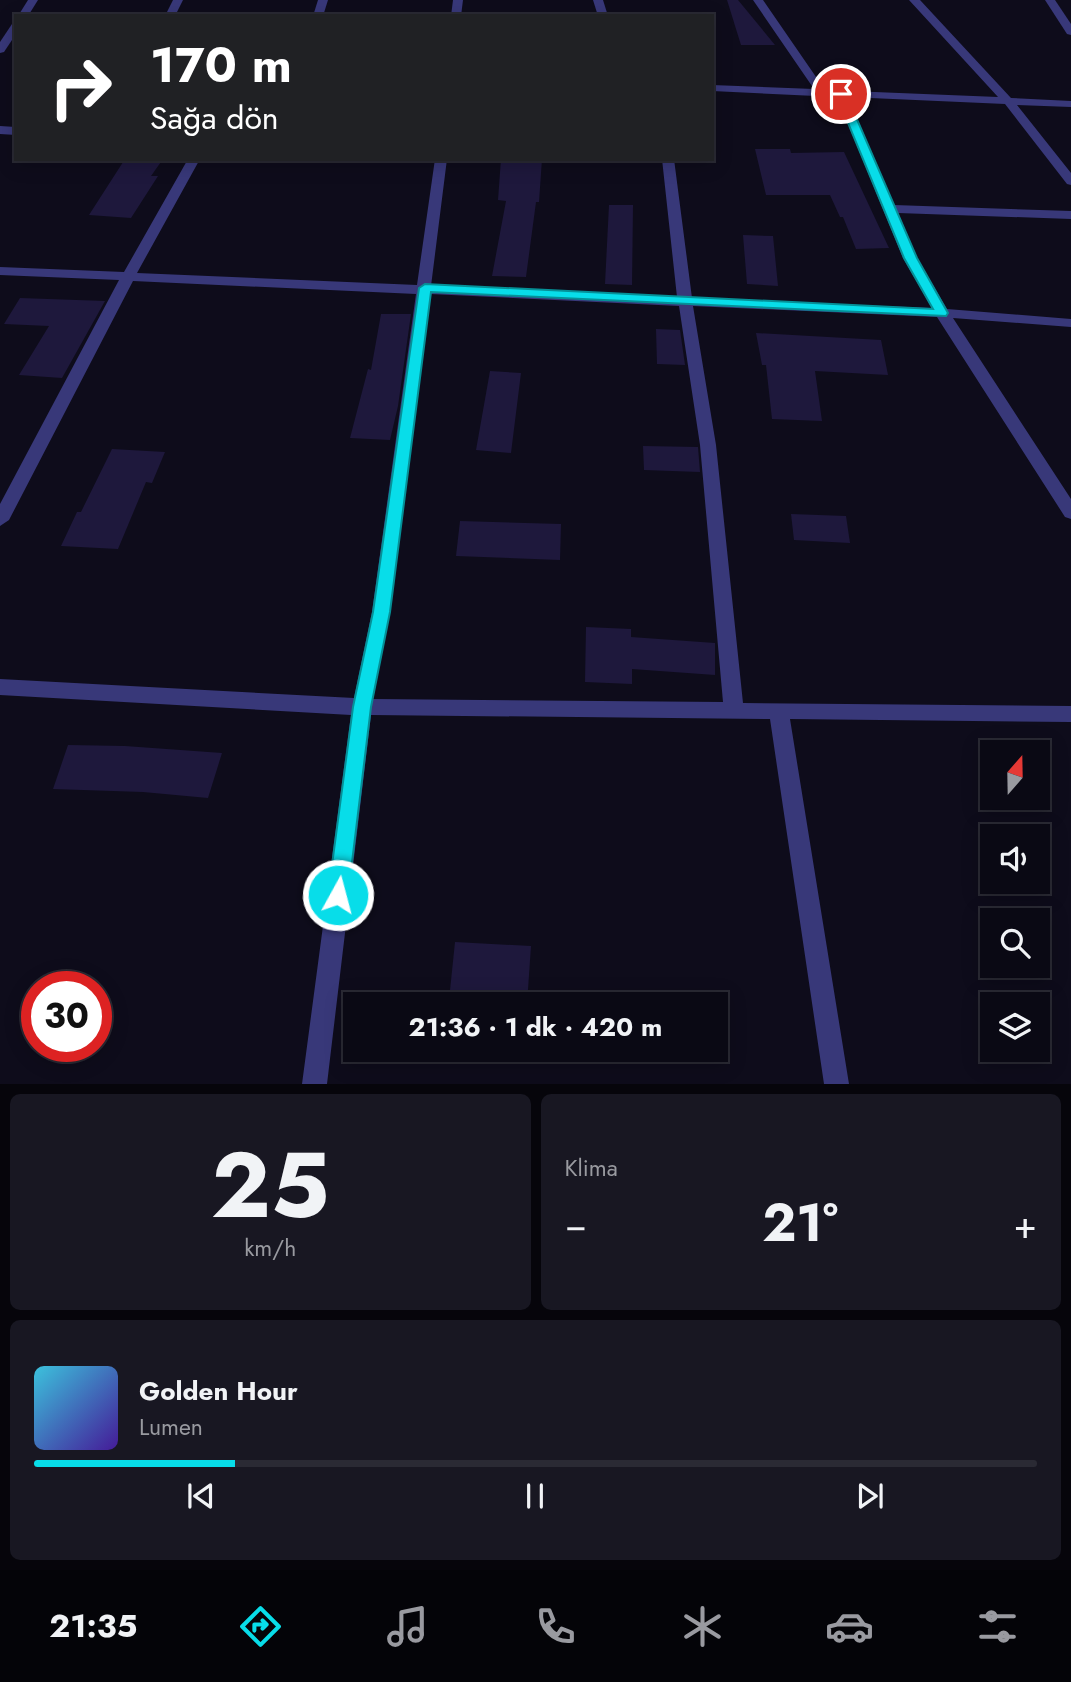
<!DOCTYPE html>
<html lang="tr">
<head>
<meta charset="utf-8">
<style>
  body { margin:0; font-family:Jost,sans-serif; background:#181722; color:#f1f3f6; height:100vh; display:flex; flex-direction:column; font-size:26px; white-space:nowrap }
  * { box-sizing:border-box; margin:0 }
  p { font-size:23px; color:#999aa0 }
  .icon { flex:none; width:38px; height:38px; fill:none; stroke:currentColor; stroke-width:2; stroke-linecap:round; stroke-linejoin:round }
  .map { position:relative; height:1084px; overflow:hidden }
  .drawer { display:flex; flex-direction:column; gap:10px; padding:10px; background:#06050b; flex:1 }
  .drawer>* { flex:none }
  .top-card { position:absolute; left:14px; top:14px; width:700px; height:147px; border-radius:0px; box-shadow:0 4px 18px #0003,0 0 0 2px #2a2a34; background:#202124; color:#fff; overflow:hidden }
  .needle { width:46px; rotate:20deg }
  .tools { position:absolute; left:980px; top:740px; display:grid; gap:14px }
  .tools a { display:grid; place-items:center; width:70px; height:70px; border-radius:0px; background:#0a0914; box-shadow:0 4px 18px #0003,0 0 0 2px #2a2a34; font-size:35px }
  .speed { position:absolute; left:21px; top:971px; display:flex; gap:14px; font-size:35px; font-weight:700; text-align:center }
  .speed>* { display:grid; place-content:center; width:91px; height:91px; border-radius:50%; background:#0a0914; box-shadow:0 4px 18px #0003,0 0 0 2px #2a2a34; line-height:1 }
  .speed .limit { border:10px solid #d22; background:#fff; color:#111 }
  .pin { position:absolute; display:grid; place-items:center; width:60px; height:60px; color:#fff; margin:-30px; border:4px solid #fff; border-radius:50%; box-shadow:0 2px 7px #0007 }
  .me { position:absolute; width:77px; margin:-38px; rotate:7deg; stroke-linejoin:round; filter:drop-shadow(0 0 5px #0008) }
  .turn { display:flex; align-items:center; gap:24px; height:147px; padding:0 21px; font-size:32px }
  .turn .icon { width:91px; height:91px; stroke-width:2.5 }
  .turn b { display:block; font-size:49px; line-height:60px }
  .big { font-size:52px; font-weight:700; line-height:1.1 }
  .drawer .widget { flex:1; display:flex; flex-direction:column; justify-content:center; gap:10px; min-width:0; padding:0 24px; border-radius:10px; background:#181722 }
  .drawer .dial { align-items:center; gap:0 }
  .dial b { font-size:91px; line-height:1 }
  .song { display:flex; align-items:center; gap:21px }
  .cover { width:84px; height:84px; border-radius:10px; background:linear-gradient(135deg,hsl(190 70% 55%),hsl(260 70% 35%)) }
  .played { height:7px; border-radius:4px; background:linear-gradient(90deg,#08dde9 20%,#2a2a34 20%) }
  .keys { display:flex; justify-content:space-around; direction:ltr }
  .heat { display:flex; justify-content:space-between; align-items:center; font-size:38px; direction:ltr }
  .drawer .tiles { flex:1; display:grid; gap:10px; grid-template-columns:1fr 1fr }
  .widget:last-child { grid-column:span 2 }
  .trip { position:absolute; left:343px; top:992px; width:385px; height:70px; border-radius:0px; background:#0a0914; box-shadow:0 4px 18px #0003,0 0 0 2px #2a2a34; font-weight:700; line-height:70px; text-align:center }
  .dock { display:flex; height:112px; justify-content:space-around; align-items:center; background:#040408; color:#999aa0 }
  .dock .icon { width:49px; height:49px }
  .dock .selected { color:#08dde9 }
  .dock b { font-size:32px; color:#f1f3f6 }
  .map>svg:first-child { display:block }
</style>
</head>
<body>
<div class="map">
<svg width="1071" height="1084" viewBox="0 0 1071 1084">
  <rect width="100%" height="100%" fill="#0e0c1b"/>
  <g fill="#1e183c">
    <path d="M727,0H738L775,45H741Z"/>
    <path d="M755,149H790L791,153L844,152L889,248L856,249L843,217H840L830,195H766Z"/>
    <path d="M125,159H163L151,176H158L131,218L89,215Z"/>
    <path d="M501,159H542L539,202H536L526,277L492,276L506,201L498,200Z"/>
    <path d="M609,205H633L632,285L605,284Z"/>
    <path d="M743,235L773,236L778,286L747,284Z"/>
    <path d="M20,298L105,301L62,378L19,375L49,326L4,324Z"/>
    <path d="M381,314H411L398,406L390,440L350,438L368,369L371,370Z"/>
    <path d="M656,329L680,330L685,365L657,364Z"/>
    <path d="M756,333L881,340L888,375L815,371L822,421L772,419L766,365H762Z"/>
    <path d="M490,371L521,373L511,453L476,450Z"/>
    <path d="M643,446L698,447L700,472L644,470Z"/>
    <path d="M112,449L165,452L152,483L146,482L118,549L61,546L77,512H81Z"/>
    <path d="M791,514L846,516L850,543L794,540Z"/>
    <path d="M460,521L561,524L560,560L456,556Z"/>
    <path d="M586,627L631,629V637L715,643V675L632,669V684L585,682Z"/>
    <path d="M68,745L125,746L222,753L208,798L143,792L53,789Z"/>
    <path d="M455,942L531,946L527,1004L449,1000Z"/>
  </g>
  <g fill="none" stroke-linecap="round" stroke-linejoin="round">
    <g fill="#383879" fill-rule="evenodd">
      <path d="M28,0H38L28,16H18Z"/>
      <path d="M173,0H183L175,16H165Z"/>
      <path d="M318,0H328L323,16H313Z"/>
      <path d="M453,0H463L461,16H451Z"/>
      <path d="M593,0H603L608,16H598Z"/>
      <path d="M753,0H763L825,90L998,97L909,0H920L1011,98L1071,101V107L1017,105L1071,173V185L1067,184L1005,104L848,97L894,205L1071,211V219L898,213L917,258L947,309L1071,319V327L953,318L1071,499V519L1065,517L937,317L693,306L716,445L743,703L1071,706V722L790,719L849,1084H824L770,719L371,715L327,1084H302L351,715L0,695V679L354,698L372,612L416,294L133,281L9,520L0,526V504L119,280L0,275V267L124,272L188,159H200L137,273L417,285L435,159H447L431,286L677,297L662,159H674L692,298L932,308L903,258L837,97L712,91V85L814,89ZM430,294L679,306L700,445L723,702L373,699L390,612Z"/>
      <path d="M1045,0H1055L1071,24V35L1067,34Z"/>
      <path d="M16,23V34L4,52L0,53V42L12,24Z"/>
      <path d="M0,126L16,127V135L0,134Z"/>
    </g>
  </g>
  <path fill="#08dde9" stroke="#059097" stroke-width="2" d="M841,91L846,94L917,258L948,313L946,316L431,292L390,612L371,707L348,895L345,902L338,904L331,902L328,895L353,707L373,612L419,288L425,284L933,309L904,258L836,94Z"/>
</svg>
<div class="tools">
<a><svg class="needle" viewBox="-14 -14 28 28"><path d="M0-13l5 13h-10z" fill="#e53935"/><path d="M0 13l5-13h-10z" fill="#999aa0"/></svg></a>
<a><svg class="icon" aria-label="sound" viewBox="0 0 24 24"><path d="M4 9h4l5-4v14l-5-4H4zM17 9q2 3 0 6"/></svg></a>
<a><svg class="icon" aria-label="search" viewBox="0 0 24 24"><circle cx="10" cy="10" r="6"/><path d="M15 15l6 6"/></svg></a>
<a><svg class="icon" aria-label="layers" viewBox="0 0 24 24"><path d="M12 4l9 5-9 5-9-5zM3 14l9 5 9-5"/></svg></a>
</div>
<div class="speed"><div class="limit">30</div></div>
<div class="pin" style="left:841px;top:94px;background:#d93025"><svg class="icon" aria-label="arrive" viewBox="0 0 24 24"><path d="M6 21V4h12l-3 4 3 4H6"/></svg></div>
<svg class="me" style="left:338px;top:895px" viewBox="-20 -20 40 40"><circle r="17" fill="#08dde9" stroke="#fff" stroke-width="3"/><path d="M0-11L8 9 0 5-8 9z" fill="#fff"/></svg>
<div class="trip">21:36 · 1 dk · 420 m</div>
<div class="top-card">
<div class="turn"><svg class="icon" aria-label="right" viewBox="0 0 24 24"><path d="M7 20v-9h11M14 6l5 5-5 5"/></svg><div><b>170 m</b>Sağa dön</div></div>
</div>
</div>
<section class="drawer">
<div class="tiles">
<div class="widget dial"><b>25</b><p>km/h</p></div>
<div class="widget"><p>Klima</p>
<div class="heat"><a>−</a><b class="big">21°</b><a>+</a></div>
</div>
<div class="widget">
<div class="song"><i class="cover"></i><div><b>Golden Hour</b><p>Lumen</p></div></div>
<div class="played"></div>
<div class="keys"><svg class="icon" aria-label="previous" viewBox="0 0 24 24"><path d="M18 5L8 12l10 7zM5 5v14"/></svg><svg class="icon" aria-label="pause" viewBox="0 0 24 24"><path d="M8 5v14M16 5v14"/></svg><svg class="icon" aria-label="next" viewBox="0 0 24 24"><path d="M6 5l10 7-10 7zM19 5v14"/></svg></div>
</div>
</div>
</section>
<nav class="dock">
<b>21:35</b>
<svg class="icon selected" aria-label="directions" viewBox="0 0 24 24"><path d="M12 3l9 9-9 9-9-9zM9 14v-3h6M13 9l2 2-2 2"/></svg>
<svg class="icon" aria-label="music" viewBox="0 0 24 24"><path d="M9 18V5l10-2v13"/><circle cx="6" cy="18" r="3"/><circle cx="16" cy="16" r="3"/></svg>
<svg class="icon" aria-label="phone" viewBox="0 0 24 24"><path d="M5 4h4l2 5-3 2q2 4 5 5l2-3 5 2v4C11 20 4 13 5 4z"/></svg>
<svg class="icon" aria-label="climate" viewBox="0 0 24 24"><path d="M12 3v18M4 7l16 10M4 17L20 7"/></svg>
<svg class="icon" aria-label="car" viewBox="0 0 24 24"><path d="M5 17H2v-5l4-1 3-4h7l3 4 3 1v5h-3M9 17h6M6 11h13"/><circle cx="7" cy="17" r="2"/><circle cx="17" cy="17" r="2"/></svg>
<svg class="icon" aria-label="filters" viewBox="0 0 24 24"><path d="M4 7h16M4 17h16"/><circle cx="9" cy="7" r="2"/><circle cx="15" cy="17" r="2"/></svg>
</nav>
</body>
</html>
